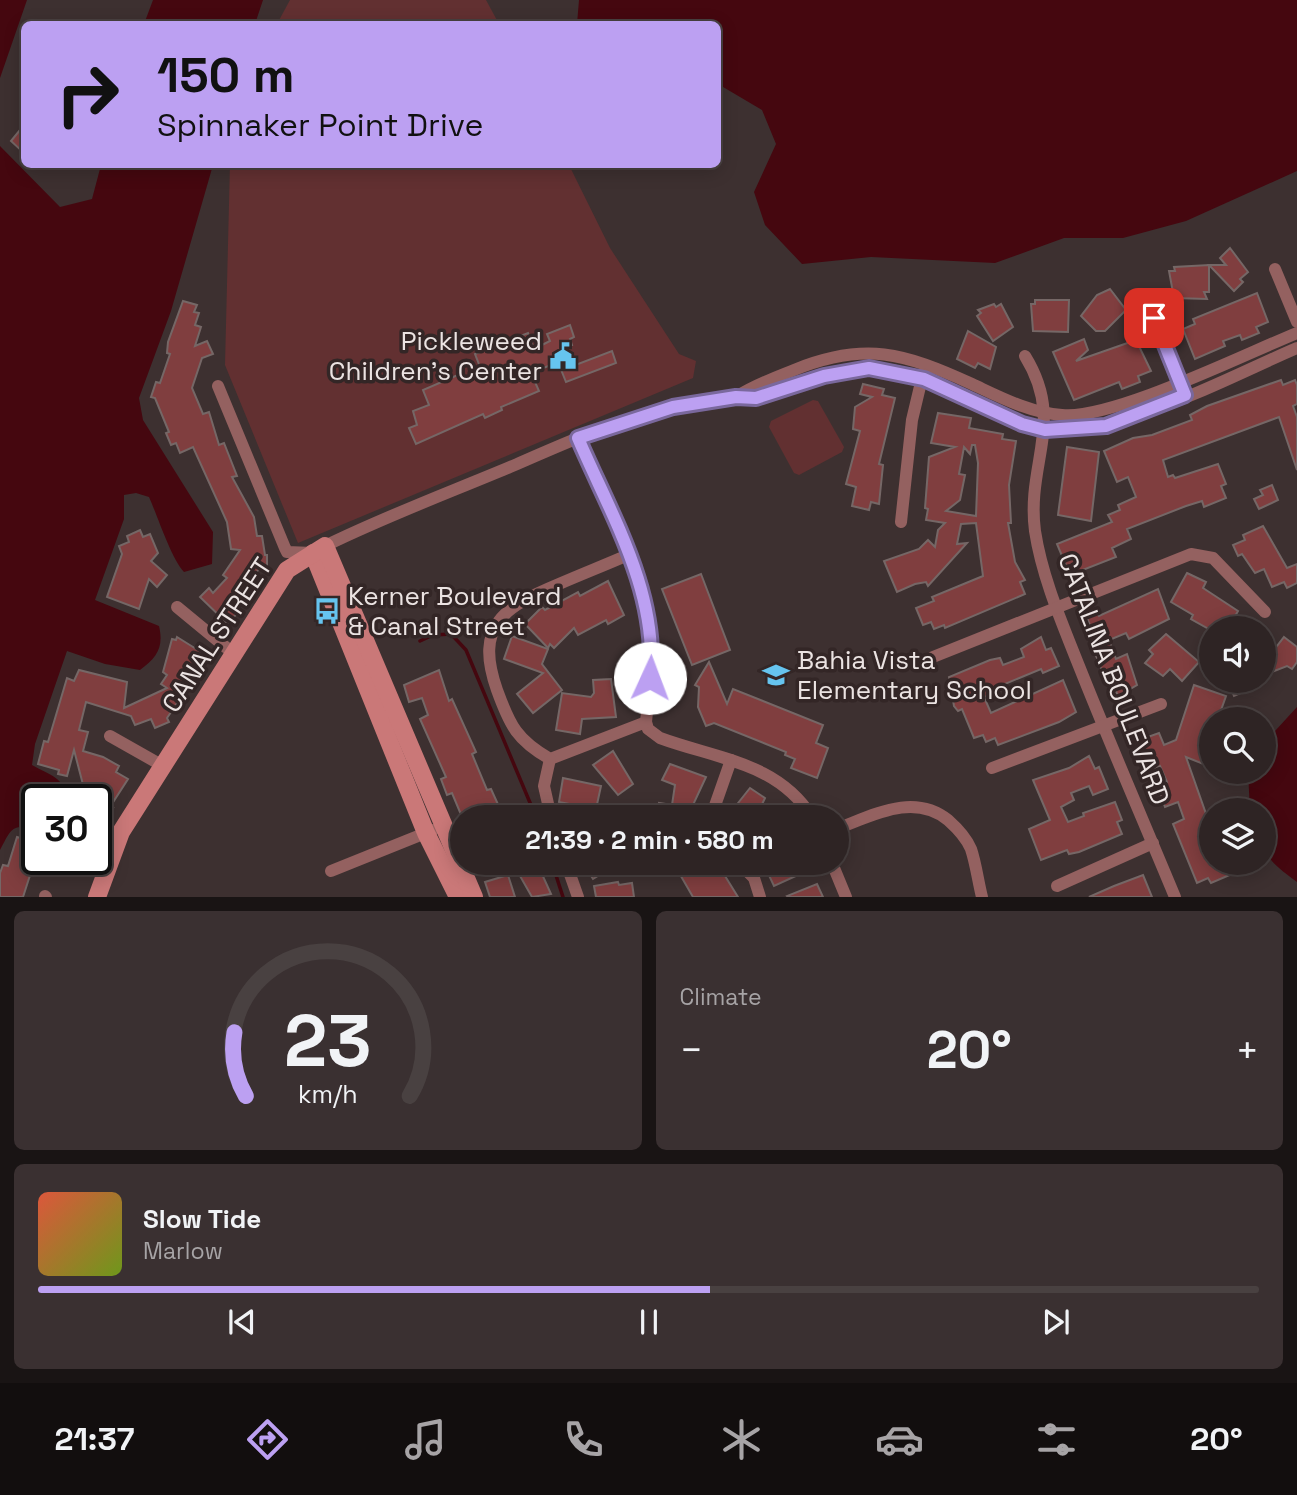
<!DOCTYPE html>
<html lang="en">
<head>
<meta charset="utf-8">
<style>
  body { margin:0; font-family:"Space Grotesk",sans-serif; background:#3a3031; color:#f1f3f6; height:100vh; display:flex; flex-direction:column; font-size:26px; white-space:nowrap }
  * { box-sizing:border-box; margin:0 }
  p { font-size:23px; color:#a7a4a6 }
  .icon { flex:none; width:38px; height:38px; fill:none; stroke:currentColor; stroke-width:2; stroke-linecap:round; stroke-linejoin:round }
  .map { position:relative; height:897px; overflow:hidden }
  .drawer { display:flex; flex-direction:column; gap:14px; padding:14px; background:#191414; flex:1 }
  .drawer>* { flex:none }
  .hud { position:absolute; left:21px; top:21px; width:700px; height:147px; border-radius:10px; box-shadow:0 4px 18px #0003,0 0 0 2px #494141; background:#bca0f2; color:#111; overflow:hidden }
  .buttons { position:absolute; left:1199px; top:616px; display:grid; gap:14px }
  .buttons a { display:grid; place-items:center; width:77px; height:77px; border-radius:50%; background:#2e2424; box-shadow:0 4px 18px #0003,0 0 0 2px #494141; font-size:35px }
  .speed { position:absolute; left:21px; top:784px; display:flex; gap:14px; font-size:35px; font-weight:700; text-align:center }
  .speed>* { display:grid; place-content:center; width:91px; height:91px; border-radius:50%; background:#2e2424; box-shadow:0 4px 18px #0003,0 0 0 2px #494141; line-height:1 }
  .speed .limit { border:4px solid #111; border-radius:10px; background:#fff; color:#111 }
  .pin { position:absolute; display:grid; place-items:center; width:60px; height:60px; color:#fff; margin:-30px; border-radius:14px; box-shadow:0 4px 10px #0006 }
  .me { position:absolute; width:77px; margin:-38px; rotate:2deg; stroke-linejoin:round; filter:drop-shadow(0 0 5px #0008) }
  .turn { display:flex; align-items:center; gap:24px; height:147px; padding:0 21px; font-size:32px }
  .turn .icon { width:91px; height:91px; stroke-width:2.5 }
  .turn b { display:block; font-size:49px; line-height:60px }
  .big { font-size:52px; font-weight:600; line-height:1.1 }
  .drawer .card { flex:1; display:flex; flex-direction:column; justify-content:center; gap:10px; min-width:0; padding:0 24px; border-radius:10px; background:#3a3031 }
  .drawer .dial { align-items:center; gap:0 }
  .dial svg { height:182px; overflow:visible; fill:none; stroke:#494141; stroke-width:7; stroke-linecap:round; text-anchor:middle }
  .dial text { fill:#f1f3f6; stroke:none }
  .song { display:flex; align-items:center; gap:21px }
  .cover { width:84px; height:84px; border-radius:10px; background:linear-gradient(135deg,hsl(10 70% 55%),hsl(80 70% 35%)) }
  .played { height:7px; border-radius:4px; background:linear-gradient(90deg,#bca0f2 55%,#494141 55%) }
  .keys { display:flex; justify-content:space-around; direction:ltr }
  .heat { display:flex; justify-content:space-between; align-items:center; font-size:38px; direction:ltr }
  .drawer .tiles { flex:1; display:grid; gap:14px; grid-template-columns:1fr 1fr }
  .card:last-child { grid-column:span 2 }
  .trip { position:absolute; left:450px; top:805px; width:399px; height:70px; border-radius:35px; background:#2e2424; box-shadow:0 4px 18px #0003,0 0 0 2px #494141; font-weight:600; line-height:70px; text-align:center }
  .menu { display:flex; height:112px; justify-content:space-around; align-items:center; background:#120e0e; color:#a7a4a6 }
  .menu .icon { width:49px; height:49px }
  .menu .current { color:#bca0f2 }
  .menu b { font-size:32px; color:#f1f3f6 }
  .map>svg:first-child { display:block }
</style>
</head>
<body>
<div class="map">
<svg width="1297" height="897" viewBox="0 0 1297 897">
  <rect width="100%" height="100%" fill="#3d3030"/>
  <g fill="#623031">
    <path d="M290,0H486L499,24H277Z"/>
    <path d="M230,164L569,165L610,248L679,354L696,361L693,378L298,543L225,365Z"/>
    <path d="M813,400L818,401L844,447L842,452L799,475L794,473L769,427L771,421Z"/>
  </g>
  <g fill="#45070f">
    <path d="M0,0H27L0,78Z"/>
    <path d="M153,0H263L255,24H144Z"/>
    <path d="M579,0H1297V171L1186,221L1123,238H1064L995,263L871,257L802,264L765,225L754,192L776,144L762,110L718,84V24H577Z"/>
    <path d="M0,146L60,207L92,199L101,165H213L171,311L139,398L143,420L213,532L212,564L184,572C171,558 158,517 149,497L136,493L124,495V519L95,600L159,626C164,647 157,658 140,670L105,664L67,651L35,744L32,765C49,775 66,777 66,800H37V829C11,824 12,828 0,850Z"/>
    <path d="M1297,707V882C1260,855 1264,854 1264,810H1250L1248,772H1264V743Z"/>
  </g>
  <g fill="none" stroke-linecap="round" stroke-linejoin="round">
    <g stroke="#45070f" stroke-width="3.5">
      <path d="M420,641L433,635L451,634L466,650L536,817"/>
      <path d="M552,863L563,897"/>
    </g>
  </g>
  <g fill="#803e3f" stroke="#756766" stroke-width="2" fill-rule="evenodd">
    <path d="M24,125V153L11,141Z"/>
    <path d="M1230,248L1248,272L1240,279L1243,282L1234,291L1209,265H1226L1220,258Z"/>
    <path d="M1209,265V292H1204L1207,299L1174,298L1169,271H1175L1174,267Z"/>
    <path d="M1110,289L1126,310L1105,331H1096L1081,316L1097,295Z"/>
    <path d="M1257,293L1268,322L1256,327L1259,333L1242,340L1240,335L1223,341L1225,346L1195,359L1183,329L1195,324L1193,319Z"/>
    <path d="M1035,300H1069L1068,332L1033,331L1031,304H1035Z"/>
    <path d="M183,301L197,305L194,312L199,313L195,325L201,327L195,346L207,341L213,354L202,358L192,388L203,414L209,412L219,445L224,443L237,476L232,477L254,517L257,536H262L265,555H267V568L260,567L242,595L246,599L236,610L238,612L228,624L200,597L209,588L213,593L227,578L223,575L240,550L231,549L227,522L193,447L180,453L176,443L171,445L166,433L169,432L155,398L151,397L156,382L160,383L170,354L167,353L168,342Z"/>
    <path d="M994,304L996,307L1001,304L1013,327L993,341L977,316L981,313L978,310Z"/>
    <path d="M570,325L574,337L570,339L572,345L566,347L573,366L612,351L616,363L566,382L558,362L531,373L539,391L501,407L502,410L485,418L483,414L416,444L409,428L417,425L413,411L429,405L423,390L460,374L463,380L482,372L475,354L528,333L534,349L550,341L547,334Z"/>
    <path d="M968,331L996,347L990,369L978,363L975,368L957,359Z"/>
    <path d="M1084,339L1088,350L1076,361L1136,340L1151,371L1138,376L1140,382L1122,389L1119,382L1074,400L1053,352Z"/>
    <path d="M1281,380L1283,385L1295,380L1297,385V404L1293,406L1297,417V470L1279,417L1163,460L1168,477L1173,475L1175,478L1218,464L1226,484L1221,486L1226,498L1204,507L1202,501L1186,506L1127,529L1131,539L1112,548L1116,557L1070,575L1057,544L1112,522L1108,515L1120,510L1118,505L1136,497L1128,477L1117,482L1104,451L1133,438L1152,435L1192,420L1190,415L1207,406Z"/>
    <path d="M863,384L884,389L882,395L895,398L879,464L883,465L879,504L871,502L869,510L852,506L856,487L846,484L860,431L853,429L855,407L872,397L860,394Z"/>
    <path d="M938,413L971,418L969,428L1003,434L1002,439L1016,441L1009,485L1011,523H1008L1015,562L1025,580L1020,582L1025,594L945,628L944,625L934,629L931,622L923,625L916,608L934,601L932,597L983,576L976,523L961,524L957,544L967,543L928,586L926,582L915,584L897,592L884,561L919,549L928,540L935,547L938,530L945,523L926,520L928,509L925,508L929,457L955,447L931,443ZM972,445H975L978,463L976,516L946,511L960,500L965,475L959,474L964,447L970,454Z"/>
    <path d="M1067,447L1099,452L1091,521L1058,515Z"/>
    <path d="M1272,485L1278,500L1259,509L1254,499L1263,495L1260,490Z"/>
    <path d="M1263,526L1287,568L1297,564V583L1287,588L1284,582L1272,587L1264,569L1255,573L1242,554L1238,556L1233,545L1245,540L1243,535Z"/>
    <path d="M140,530L143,537L150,534L158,553L151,561L167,575L157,587L149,579L139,609L107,597L122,554L119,546L129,542L127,536Z"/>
    <path d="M1187,573L1206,582L1203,588L1238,611L1228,628H1207L1191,619L1193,615L1171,602Z"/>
    <path d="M701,574L730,650L692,665L662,589Z"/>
    <path d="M608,581L624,615L608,624L606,620L578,635L574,628L554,648L550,644L548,648L525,624L542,607L545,610L578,592L580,596Z"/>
    <path d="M1158,589L1169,619L1129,639L1126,633L1109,640L1116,659L1127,654L1137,685L1118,696L1113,684L1108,686L1087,633L1092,630L1087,618L1098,614L1099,616Z"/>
    <path d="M1166,634L1199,662L1182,681L1170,669L1163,676L1145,663L1153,654L1149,650Z"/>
    <path d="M512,636L548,649L542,664L562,690L533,713L517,694L543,673L504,659Z"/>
    <path d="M177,637L209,657L167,718L169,722L155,728L151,719L135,725L131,716L86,702L79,730L88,732L83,751L103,757L119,766L116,772L128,779L110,807L113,808L96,829V800H87L74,750L67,776L58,774L59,770L38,764L44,741L48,742L67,678L74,681L79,670L127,682L124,708L167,688L161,684L167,675L163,672L172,639L176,640Z"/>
    <path d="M1041,637L1046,650L1051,648L1059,666L1043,673L1041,669L1000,686L1002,690L984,697L991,713L1063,680L1076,712L1059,722L998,745L995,738L986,742L983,735L974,738L962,709L958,711L954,706L949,677L990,660L1000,658L1003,665L1024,657L1021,649Z"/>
    <path d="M1284,637L1297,647V662L1292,669L1287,666L1264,675V663Z"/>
    <path d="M709,662L727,704L733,689L823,725L816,743L828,748L817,778L791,768L795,759L785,755L786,752L714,723L706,726L698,707L699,687L695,685Z"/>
    <path d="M439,670L449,701L452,699L476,752L472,754L487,790L491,789L501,811L486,817H462L452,793L447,795L441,779L446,777L420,719L428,715L422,698L409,702L404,685Z"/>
    <path d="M611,679L616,717L582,719L580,734L556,730L562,693L591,697L594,693L593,680Z"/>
    <path d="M1228,681H1247L1250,689L1234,696Z"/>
    <path d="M1194,685L1226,696L1221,710L1215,719H1211V767L1186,757L1211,828V863H1226L1232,874L1211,883L1208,878L1197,883L1173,824L1184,819L1178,802L1165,807L1161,796L1159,785L1167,782L1160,766L1146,772L1136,752L1141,750L1136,738L1147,733L1148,737L1159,733L1164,745L1176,740Z"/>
    <path d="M613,751L633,784L618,795L593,765Z"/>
    <path d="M1089,756L1095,769L1099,767L1108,789L1093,795L1089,786L1071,793L1074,800L1061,807L1068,822L1084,816L1083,813L1115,802L1122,820L1117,822L1122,834L1079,852L1069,854L1067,850L1041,860L1029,829L1050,820L1033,780L1069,768Z"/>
    <path d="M670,764L706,777L692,807L697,808L695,817H656L659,803L672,805L675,785L662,780Z"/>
    <path d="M563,778L601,786L596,809L559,802Z"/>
    <path d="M750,788L765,798L756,817H727Z"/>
    <path d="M17,837L37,843V859L97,861L70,870L52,864L50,871L33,866L23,897H0V873L3,865L8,866Z"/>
    <path d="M527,863H537L551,894L532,897L516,869Z"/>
    <path d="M583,863H619L593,879Z"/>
    <path d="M666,863H717L738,897H693L678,871L672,874Z"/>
    <path d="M774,863H805L809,870L774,886L765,867Z"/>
    <path d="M508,875L515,897H490L485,882Z"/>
    <path d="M1143,875L1152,897H1089L1114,886Z"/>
    <path d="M618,882L619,885L632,883L634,897H596L594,886Z"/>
    <path d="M817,884L823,897H788L787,896Z"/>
  </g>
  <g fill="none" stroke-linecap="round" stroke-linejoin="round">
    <g stroke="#946160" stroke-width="12">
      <path d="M1275,269L1297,322"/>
      <path d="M1154,318L1182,389"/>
      <path d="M1025,356C1066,422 1026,463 1035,531C1042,577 1062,623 1079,666C1110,744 1143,820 1175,897"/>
      <path d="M218,386L285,548L287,552L313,553"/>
      <path d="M736,397C754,385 774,378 794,370C865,341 904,353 972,384C1000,397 1030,413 1062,415C1112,420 1245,354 1297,333"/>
      <path d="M578,437L643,591L651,637L652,661L646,722L648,729L660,738C717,759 777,762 812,817"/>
      <path d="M901,522L912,420L923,374"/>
      <path d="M325,546C386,516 448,493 510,467C563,444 617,419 674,407C693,403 716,399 736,397C743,397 750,399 757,398C795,391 830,369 869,368C924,368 973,406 1023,424C1097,450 1226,378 1297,348"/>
      <path d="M628,555C605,565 582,574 559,584C504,607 474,625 497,690C510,726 517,740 550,759L646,722"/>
      <path d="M177,607L234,654"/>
      <path d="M933,657L1191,554L1213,558L1265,612"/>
      <path d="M110,736L163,766"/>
      <path d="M550,759L544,786L551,817"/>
      <path d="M992,768L1161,704"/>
      <path d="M711,817L731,760"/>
      <path d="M836,829C872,816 913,792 948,820C957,828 966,837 971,849C976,864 978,881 982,897"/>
      <path d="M566,863L578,897"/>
      <path d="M739,863L754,878L760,897"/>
      <path d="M832,863L846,897"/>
      <path d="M331,871L433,830"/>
      <path d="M1057,886L1153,843"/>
      <path d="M45,896L46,897"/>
    </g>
    <g stroke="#ca7878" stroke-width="18">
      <path d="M313,553L426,833L458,897"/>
      <path d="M97,897L121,832L287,570L325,546L474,897"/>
    </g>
  </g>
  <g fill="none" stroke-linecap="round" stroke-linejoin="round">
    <defs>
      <path id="route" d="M650,678C659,593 610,513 578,438L673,407L736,397L756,398L824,376L869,368L924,379L1022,424L1045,430L1106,426L1185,395L1154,318"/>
    </defs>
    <use href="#route" stroke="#7a689d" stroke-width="18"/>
    <use href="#route" stroke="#bca0f2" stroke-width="12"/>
  </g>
  <defs>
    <symbol id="civic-bare" viewBox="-9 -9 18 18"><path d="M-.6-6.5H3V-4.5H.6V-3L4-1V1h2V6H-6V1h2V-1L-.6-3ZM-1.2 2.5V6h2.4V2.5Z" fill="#66c4ef" stroke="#332626" stroke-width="2.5" paint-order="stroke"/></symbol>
    <symbol id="bus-bare" viewBox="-9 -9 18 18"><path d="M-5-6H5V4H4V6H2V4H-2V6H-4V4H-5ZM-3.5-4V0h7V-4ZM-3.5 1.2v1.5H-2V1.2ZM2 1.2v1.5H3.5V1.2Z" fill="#66c4ef" stroke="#332626" stroke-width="2.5" paint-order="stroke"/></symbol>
    <symbol id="school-bare" viewBox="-9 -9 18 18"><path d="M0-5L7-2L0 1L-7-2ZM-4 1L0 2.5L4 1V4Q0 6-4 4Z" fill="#66c4ef" stroke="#332626" stroke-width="2.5" paint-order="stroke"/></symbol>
  </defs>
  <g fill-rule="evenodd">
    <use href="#civic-bare" x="544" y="337" width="38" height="38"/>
    <use href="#bus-bare" x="308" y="592" width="38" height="38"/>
    <use href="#school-bare" x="757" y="656" width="38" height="38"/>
  </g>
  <g text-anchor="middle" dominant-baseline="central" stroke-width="7" stroke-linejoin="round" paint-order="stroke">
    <g font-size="26" fill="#ebe3e2" stroke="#332626" text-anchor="start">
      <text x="542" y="341" text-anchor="end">Pickleweed<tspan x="542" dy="30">Children's Center</tspan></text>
      <text x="348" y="596">Kerner Boulevard<tspan x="348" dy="30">&amp; Canal Street</tspan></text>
      <text x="797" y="660">Bahia Vista<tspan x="797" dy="30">Elementary School</tspan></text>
    </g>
    <g font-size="26" fill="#ebe3e2" stroke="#332626">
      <text transform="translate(217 635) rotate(-57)">CANAL STREET</text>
      <text transform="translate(1114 679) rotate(69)">CATALINA BOULEVARD</text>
    </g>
  </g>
</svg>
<div class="buttons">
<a><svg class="icon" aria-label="sound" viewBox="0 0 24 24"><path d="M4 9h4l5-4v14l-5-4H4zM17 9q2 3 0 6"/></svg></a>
<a><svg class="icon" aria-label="search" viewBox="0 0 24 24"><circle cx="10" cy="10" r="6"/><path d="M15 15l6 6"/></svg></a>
<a><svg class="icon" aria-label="layers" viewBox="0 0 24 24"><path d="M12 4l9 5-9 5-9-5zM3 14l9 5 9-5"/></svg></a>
</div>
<div class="speed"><div class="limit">30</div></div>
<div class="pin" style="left:1154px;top:318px;background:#d93025"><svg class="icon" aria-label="arrive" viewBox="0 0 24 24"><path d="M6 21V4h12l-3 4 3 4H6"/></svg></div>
<svg class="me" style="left:650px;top:678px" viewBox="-20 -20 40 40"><circle r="19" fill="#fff"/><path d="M0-13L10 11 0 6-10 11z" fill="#bca0f2"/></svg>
<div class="trip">21:39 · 2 min · 580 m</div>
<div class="hud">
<div class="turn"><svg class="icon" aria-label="right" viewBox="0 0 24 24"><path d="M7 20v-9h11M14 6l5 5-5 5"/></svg><div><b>150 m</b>Spinnaker Point Drive</div></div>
</div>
</div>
<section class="drawer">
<div class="tiles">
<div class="card dial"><svg viewBox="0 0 100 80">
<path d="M14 69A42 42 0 1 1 86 69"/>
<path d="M14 69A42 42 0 0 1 9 41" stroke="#bca0f2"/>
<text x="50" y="56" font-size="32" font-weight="700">23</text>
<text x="50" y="72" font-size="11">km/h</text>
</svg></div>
<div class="card"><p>Climate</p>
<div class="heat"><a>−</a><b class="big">20°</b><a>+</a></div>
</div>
<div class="card">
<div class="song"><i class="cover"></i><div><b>Slow Tide</b><p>Marlow</p></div></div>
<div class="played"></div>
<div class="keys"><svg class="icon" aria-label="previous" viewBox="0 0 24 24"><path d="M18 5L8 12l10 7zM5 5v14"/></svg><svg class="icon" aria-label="pause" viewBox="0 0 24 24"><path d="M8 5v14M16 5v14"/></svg><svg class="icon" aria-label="next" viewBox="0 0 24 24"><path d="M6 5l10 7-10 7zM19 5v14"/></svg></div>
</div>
</div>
</section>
<nav class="menu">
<b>21:37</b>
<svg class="icon current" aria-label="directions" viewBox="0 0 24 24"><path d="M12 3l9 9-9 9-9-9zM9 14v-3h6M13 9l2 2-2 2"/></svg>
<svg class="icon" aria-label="music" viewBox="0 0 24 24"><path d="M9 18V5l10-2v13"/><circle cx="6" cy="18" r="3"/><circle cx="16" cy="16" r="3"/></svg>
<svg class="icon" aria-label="phone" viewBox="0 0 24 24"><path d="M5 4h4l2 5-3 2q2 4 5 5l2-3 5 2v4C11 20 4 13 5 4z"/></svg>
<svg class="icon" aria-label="climate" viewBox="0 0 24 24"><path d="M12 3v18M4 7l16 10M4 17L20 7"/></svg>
<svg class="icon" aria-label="car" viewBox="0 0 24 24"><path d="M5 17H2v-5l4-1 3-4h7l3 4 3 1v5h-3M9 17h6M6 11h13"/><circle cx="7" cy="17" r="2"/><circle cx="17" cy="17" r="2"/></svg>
<svg class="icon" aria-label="filters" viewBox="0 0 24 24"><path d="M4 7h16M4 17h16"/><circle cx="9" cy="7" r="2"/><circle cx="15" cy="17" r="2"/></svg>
<b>20°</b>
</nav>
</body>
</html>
